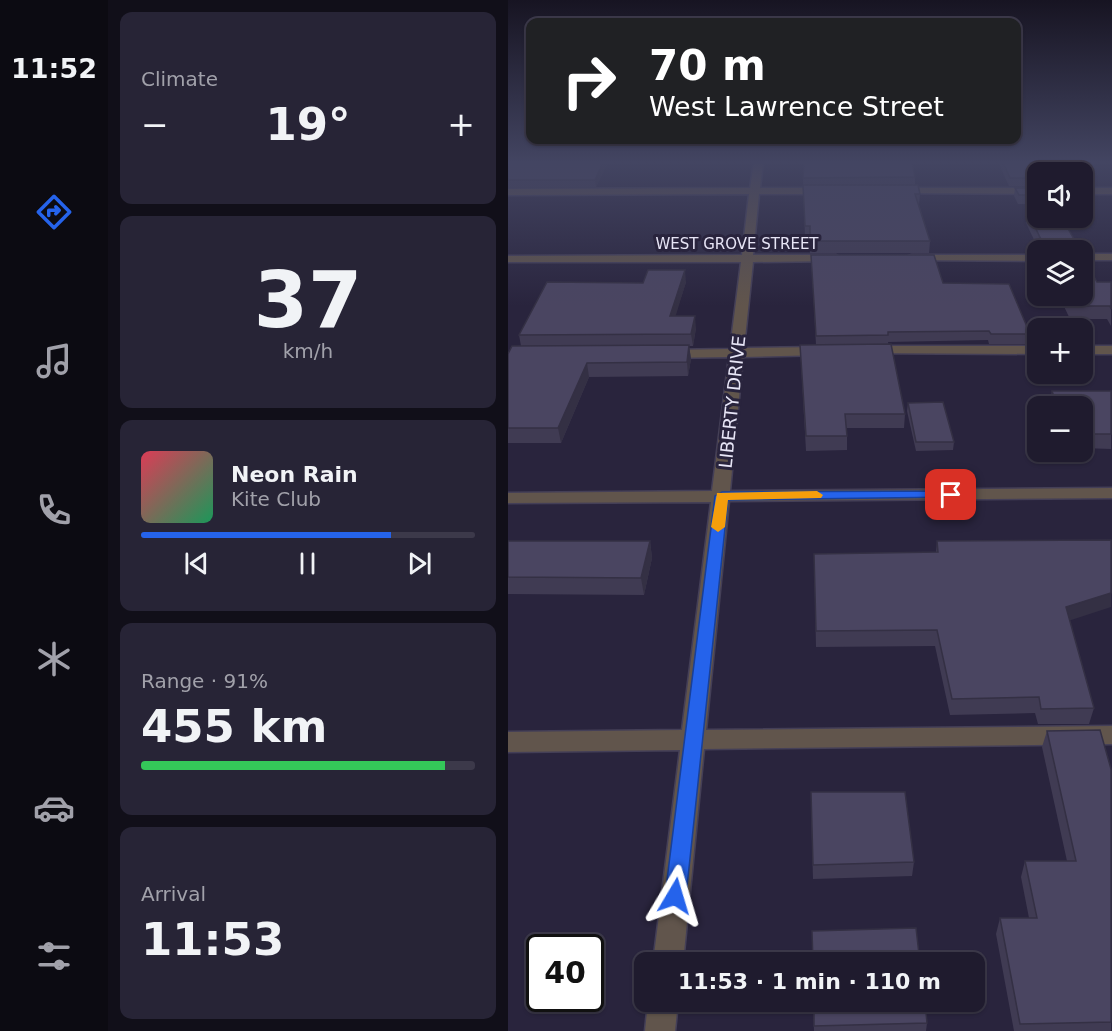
<!DOCTYPE html>
<html lang="en">
<head>
<meta charset="utf-8">
<style>
  body { margin:0; font-family:"DejaVu Sans",sans-serif; background:#272436; color:#f1f3f6; height:100vh; display:flex; flex-direction:column; font-size:22px; white-space:nowrap }
  * { box-sizing:border-box; margin:0 }
  p { font-size:20px; color:#a1a1aa }
  .icon { flex:none; width:33px; height:33px; fill:none; stroke:currentColor; stroke-width:2; stroke-linecap:round; stroke-linejoin:round }
  .map { position:relative; flex:1; overflow:hidden }
  .panel { display:flex; flex-direction:column; gap:12px; padding:12px; background:#110f19; width:400px }
  .panel>* { flex:none }
  .guide { position:absolute; left:18px; top:18px; width:495px; height:126px; border-radius:12px; box-shadow:0 2px 4px #0004,0 0 0 2px #3c394a; background:#202124; color:#fff; overflow:hidden }
  .fabs { position:absolute; left:519px; top:162px; display:grid; gap:12px }
  .fabs a { display:grid; place-items:center; width:66px; height:66px; border-radius:12px; background:#1f1b2e; box-shadow:0 2px 4px #0004,0 0 0 2px #3c394a; font-size:30px }
  .speed { position:absolute; left:18px; top:934px; display:flex; gap:12px; font-size:30px; font-weight:700; text-align:center }
  .speed>* { display:grid; place-content:center; width:78px; height:78px; border-radius:50%; background:#1f1b2e; box-shadow:0 2px 4px #0004,0 0 0 2px #3c394a; line-height:1 }
  .speed .limit { border:3px solid #111; border-radius:9px; background:#fff; color:#111 }
  .pin { position:absolute; display:grid; place-items:center; width:51px; height:51px; color:#fff; margin:-26px; border-radius:12px; box-shadow:0 3px 9px #0006 }
  .me { position:absolute; width:66px; margin:-33px; rotate:7deg; stroke-linejoin:round; filter:drop-shadow(0 0 4px #0008) }
  .turn { display:flex; align-items:center; gap:21px; height:126px; padding:0 24px; font-size:27px }
  .turn .icon { width:78px; height:78px; stroke-width:2.5 }
  .turn b { display:block; font-size:42px; line-height:51px }
  .big { font-size:45px; font-weight:600; line-height:1.1 }
  .panel .widget { flex:1; display:flex; flex-direction:column; justify-content:center; gap:9px; min-width:0; padding:0 21px; border-radius:12px; background:#272436 }
  .panel .dial { align-items:center; gap:0 }
  .dial b { font-size:78px; line-height:1 }
  .song { display:flex; align-items:center; gap:18px }
  .cover { width:72px; height:72px; border-radius:9px; background:linear-gradient(135deg,hsl(350 70% 55%),hsl(150 70% 35%)) }
  .played { height:6px; border-radius:3px; background:linear-gradient(90deg,#2563eb 75%,#3c394a 75%) }
  .keys { display:flex; justify-content:space-around; direction:ltr }
  .heat { display:flex; justify-content:space-between; align-items:center; font-size:33px; direction:ltr }
  .charge { height:9px; border-radius:4px; background:linear-gradient(90deg,#34c759 91%,#3c394a 0) }
  .trip { position:absolute; left:126px; top:952px; width:351px; height:60px; border-radius:12px; background:#1f1b2e; box-shadow:0 2px 4px #0004,0 0 0 2px #3c394a; font-weight:600; line-height:60px; text-align:center }
  main { display:flex; flex:1; min-height:0 }
  .dock { display:flex; flex-direction:column; width:108px; justify-content:space-around; align-items:center; background:#0c0b12; color:#a1a1aa }
  .dock .icon { width:42px; height:42px }
  .dock .current { color:#2563eb }
  .dock b { font-size:27px; color:#f1f3f6 }
  .map>svg:first-child { display:block }
</style>
</head>
<body>
<main>
<nav class="dock">
<b>11:52</b>
<svg class="icon current" aria-label="directions" viewBox="0 0 24 24"><path d="M12 3l9 9-9 9-9-9zM9 14v-3h6M13 9l2 2-2 2"/></svg>
<svg class="icon" aria-label="music" viewBox="0 0 24 24"><path d="M9 18V5l10-2v13"/><circle cx="6" cy="18" r="3"/><circle cx="16" cy="16" r="3"/></svg>
<svg class="icon" aria-label="phone" viewBox="0 0 24 24"><path d="M5 4h4l2 5-3 2q2 4 5 5l2-3 5 2v4C11 20 4 13 5 4z"/></svg>
<svg class="icon" aria-label="climate" viewBox="0 0 24 24"><path d="M12 3v18M4 7l16 10M4 17L20 7"/></svg>
<svg class="icon" aria-label="car" viewBox="0 0 24 24"><path d="M5 17H2v-5l4-1 3-4h7l3 4 3 1v5h-3M9 17h6M6 11h13"/><circle cx="7" cy="17" r="2"/><circle cx="17" cy="17" r="2"/></svg>
<svg class="icon" aria-label="filters" viewBox="0 0 24 24"><path d="M4 7h16M4 17h16"/><circle cx="9" cy="7" r="2"/><circle cx="15" cy="17" r="2"/></svg>
</nav>
<section class="panel">
<div class="widget"><p>Climate</p>
<div class="heat"><a>−</a><b class="big">19°</b><a>+</a></div>
</div>
<div class="widget dial"><b>37</b><p>km/h</p></div>
<div class="widget">
<div class="song"><i class="cover"></i><div><b>Neon Rain</b><p>Kite Club</p></div></div>
<div class="played"></div>
<div class="keys"><svg class="icon" aria-label="previous" viewBox="0 0 24 24"><path d="M18 5L8 12l10 7zM5 5v14"/></svg><svg class="icon" aria-label="pause" viewBox="0 0 24 24"><path d="M8 5v14M16 5v14"/></svg><svg class="icon" aria-label="next" viewBox="0 0 24 24"><path d="M6 5l10 7-10 7zM19 5v14"/></svg></div>
</div>
<div class="widget"><p>Range · 91%</p><b class="big">455 km</b><div class="charge"></div></div>
<div class="widget"><p>Arrival</p><b class="big">11:53</b></div>
</section>
<div class="map">
<svg width="604" height="1031" viewBox="0 0 604 1031">
  <rect width="100%" height="100%" fill="#29243d"/>
  <g fill="none" stroke-linecap="round" stroke-linejoin="round">
    <defs>
      <g id="minor">
        <path d="M246,162H255L252,188H319L324,191L319,194H251L245,255H328L334,258L328,261L245,262L236,348L315,347L322,351L315,355L235,357L222,491L604,488V498L221,501L198,730L604,726V744L196,749L175,963H145L172,750L0,752V732L174,730L203,502L0,503V493L204,491L221,357L159,358L152,354L159,350L222,349L233,262H0V256L234,255L241,194L0,195V189L242,188Z"/>
        <path d="M389,188H530V194L386,193L384,191Z"/>
        <rect x="574" y="188" width="30" height="6"/>
        <rect x="574" y="254" width="30" height="6"/>
        <path d="M404,255H530V261L400,260V256Z"/>
        <path d="M360,346H530V354L355,353V347Z"/>
        <rect x="574" y="346" width="30" height="8"/>
        <path d="M140,1002H170L167,1031H137Z"/>
      </g>
    </defs>
    <use href="#minor" stroke="#443f57" stroke-width="3"/>
    <use href="#minor" fill="#61554c" fill-rule="evenodd"/>
  </g>
  <g fill="#403b53">
    <path d="M0,162H100L88,187L0,188Z"/>
    <path d="M490,162H551L530,172V186H501Z"/>
    <path d="M407,177V185L412,194L411,205L422,241L421,253H302V237L297,238L295,178Z"/>
    <path d="M507,188H530V204H510L506,196Z"/>
    <path d="M574,192L577,195L575,203H574Z"/>
    <path d="M520,212L572,250H531L518,223Z"/>
    <path d="M303,255L435,283L522,334L521,344H481L480,340L380,342L397,414L396,428H339V450L298,451L292,345H308Z"/>
    <path d="M178,282L167,316L188,328L185,346H181L183,359L180,376L81,377L53,443H0V354L13,346L11,335L135,283Z"/>
    <path d="M589,282H603V326L599,319H562L551,296H574Z"/>
    <path d="M544,391H603V449L574,448V406H542L541,405Z"/>
    <path d="M400,403L446,442L445,450L408,451L399,411Z"/>
    <path d="M0,541H142L144,558L136,595L0,594Z"/>
    <path d="M429,541L561,620L586,708L581,724H530L527,713L442,715L427,646L308,647L306,554L428,552Z"/>
    <path d="M539,731L603,769V1031H506L488,934L492,918H521L513,877L517,861H559L534,747Z"/>
    <path d="M303,807L406,862L404,876L305,879Z"/>
    <path d="M305,1002L419,1023L418,1031H306Z"/>
  </g>
  <g fill="#343044">
    <path d="M95,162H100L88,187L87,180Z"/>
    <path d="M177,270L178,282L164,328L162,316Z"/>
    <path d="M187,316L188,328L185,346L183,334Z"/>
    <path d="M181,345L183,359L180,376L179,362Z"/>
    <path d="M79,363L81,377L53,443L50,428Z"/>
    <path d="M142,541L144,558L136,595L133,578Z"/>
    <path d="M603,593V607L554,623L558,607Z"/>
  </g>
  <g fill="#4a4561" stroke="#343044" stroke-width="1.5">
    <path d="M0,162H95L87,180H0Z"/>
    <path d="M296,162H404L407,177L295,178Z"/>
    <path d="M495,162H551L559,172H530V178H502Z"/>
    <path d="M295,185H410L412,194H407L422,241H302V226H297Z"/>
    <path d="M507,188H530V195H511Z"/>
    <path d="M530,207V218H554L572,250H538L520,212Z"/>
    <path d="M303,255H426L435,283L501,284L522,334H483L481,331L380,332V335L308,336Z"/>
    <path d="M574,255L589,282H603V309L602,306H565L559,296H574Z"/>
    <path d="M140,270H177L162,316H187L183,334L11,335L39,282L135,283Z"/>
    <path d="M383,344L397,414H337L339,436H298L292,345Z"/>
    <path d="M181,345L179,362L79,363L50,428H0V354L4,346Z"/>
    <path d="M544,391H603V434H574V406H549Z"/>
    <path d="M435,402L446,442H408L400,403Z"/>
    <path d="M603,540V593L558,607L586,708L533,709L531,697L444,699L429,630L308,631L306,554L430,552L429,541Z"/>
    <path d="M0,541H142L133,578L0,577Z"/>
    <path d="M592,730L603,769V1022L512,1024L492,918H529L517,861H568L539,731Z"/>
    <path d="M303,792H397L406,862L305,865Z"/>
    <path d="M408,928L412,963H305L304,931Z"/>
    <path d="M306,1002H417L419,1023L306,1026Z"/>
  </g>
  <linearGradient id="sky" x2="0" y2="1"><stop stop-color="#171422"/><stop offset="0.53" stop-color="#434562"/><stop offset="1" stop-color="#434562" stop-opacity="0"/></linearGradient>
  <rect width="604" height="306" fill="url(#sky)"/>
  <path fill="#2563eb" stroke="#184099" stroke-width="1.5" d="M443,491L448,492V497L220,500L178,896L175,903L167,906L160,903L157,896L207,496L214,492Z"/>
  <path fill="#f59e0b" d="M309,491L315,495L313,498L220,500L217,527L210,532L203,527L209,493Z"/>
  <g text-anchor="middle" dominant-baseline="central" stroke-width="6" stroke-linejoin="round" paint-order="stroke">
    <g font-size="15" fill="#e7e5f6" stroke="#29243d">
      <text x="229" y="244">WEST GROVE STREET</text>
    </g>
    <g font-size="18" fill="#e7e5f6" stroke="#29243d">
      <text transform="translate(224 402) rotate(-84)">LIBERTY DRIVE</text>
    </g>
  </g>
</svg>
<div class="fabs">
<a><svg class="icon" aria-label="sound" viewBox="0 0 24 24"><path d="M4 9h4l5-4v14l-5-4H4zM17 9q2 3 0 6"/></svg></a>
<a><svg class="icon" aria-label="layers" viewBox="0 0 24 24"><path d="M12 4l9 5-9 5-9-5zM3 14l9 5 9-5"/></svg></a>
<a>+</a>
<a>−</a>
</div>
<div class="speed"><div class="limit">40</div></div>
<div class="pin" style="left:443px;top:495px;background:#d93025"><svg class="icon" aria-label="arrive" viewBox="0 0 24 24"><path d="M6 21V4h12l-3 4 3 4H6"/></svg></div>
<svg class="me" style="left:167px;top:896px" viewBox="-20 -20 40 40"><path d="M0-17L14 15 0 8-14 15z" fill="#2563eb" stroke="#fff" stroke-width="4"/></svg>
<div class="trip">11:53 · 1 min · 110 m</div>
<div class="guide">
<div class="turn"><svg class="icon" aria-label="right" viewBox="0 0 24 24"><path d="M7 20v-9h11M14 6l5 5-5 5"/></svg><div><b>70 m</b>West Lawrence Street</div></div>
</div>
</div>
</main>
</body>
</html>
